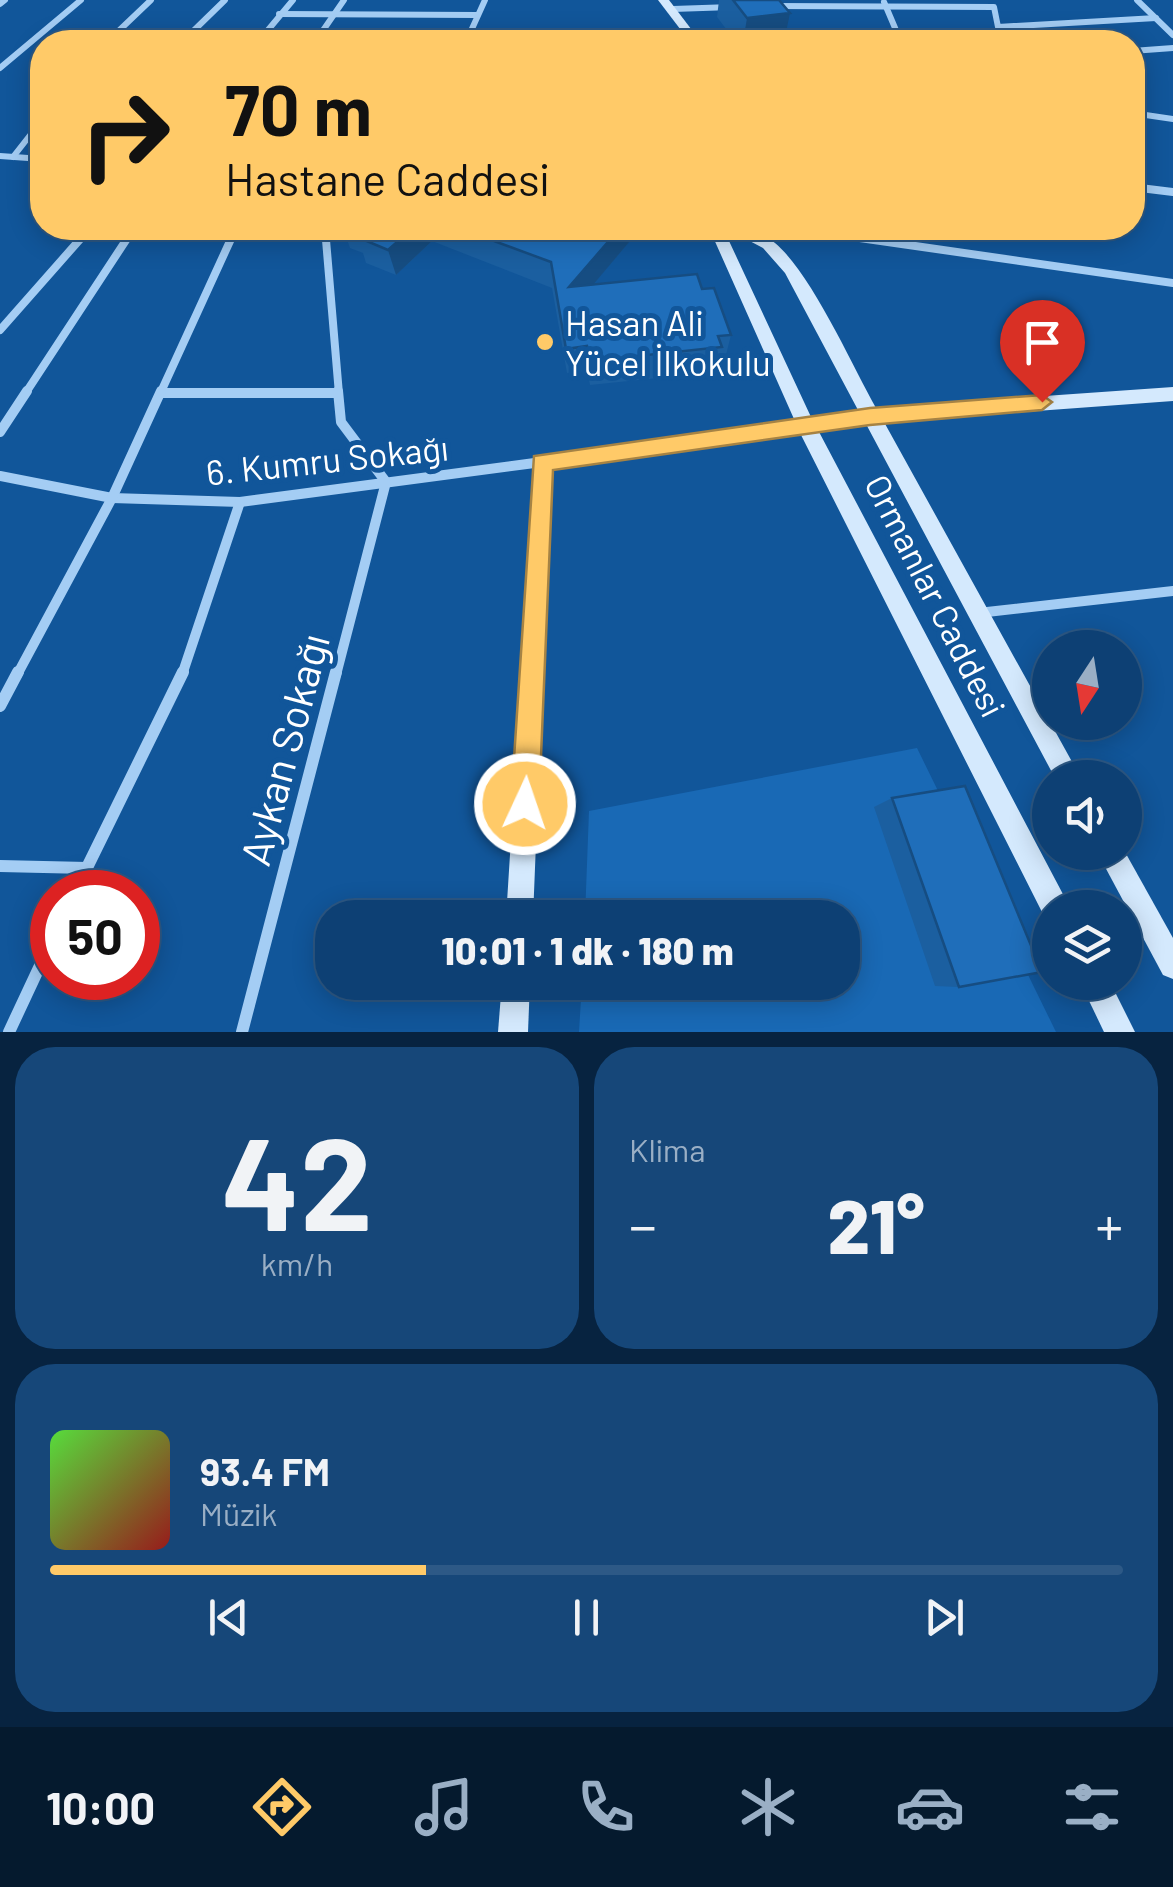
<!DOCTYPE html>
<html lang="tr">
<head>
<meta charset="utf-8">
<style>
  body { margin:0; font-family:Barlow,sans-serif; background:#164779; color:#f1f3f6; height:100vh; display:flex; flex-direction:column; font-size:38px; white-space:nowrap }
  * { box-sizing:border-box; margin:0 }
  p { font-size:32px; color:#9aafc5 }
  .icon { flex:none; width:55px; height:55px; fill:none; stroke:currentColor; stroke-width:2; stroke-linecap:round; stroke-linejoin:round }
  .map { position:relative; height:1032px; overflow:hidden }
  .sheet { display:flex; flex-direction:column; gap:15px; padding:15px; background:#072340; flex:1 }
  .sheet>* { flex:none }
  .guide { position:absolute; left:30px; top:30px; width:1115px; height:210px; border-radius:40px; box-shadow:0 5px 25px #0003,0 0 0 2px #2d5986; background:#ffca68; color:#111; overflow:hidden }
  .needle { width:65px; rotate:192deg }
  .buttons { position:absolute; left:1032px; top:630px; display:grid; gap:20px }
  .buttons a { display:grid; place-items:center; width:110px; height:110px; border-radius:50%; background:#0d4074; box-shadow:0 5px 25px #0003,0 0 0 2px #2d5986; font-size:50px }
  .speed { position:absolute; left:30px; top:870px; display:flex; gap:20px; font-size:50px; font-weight:700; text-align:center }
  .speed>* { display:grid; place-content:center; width:130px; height:130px; border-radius:50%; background:#0d4074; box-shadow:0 5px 25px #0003,0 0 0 2px #2d5986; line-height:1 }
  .speed .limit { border:15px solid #d22; background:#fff; color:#111 }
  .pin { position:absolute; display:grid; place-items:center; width:85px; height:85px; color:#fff; margin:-102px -42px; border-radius:50% 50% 50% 0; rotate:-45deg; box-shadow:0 0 10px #0007 }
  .pin .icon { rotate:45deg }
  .me { position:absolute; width:110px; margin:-55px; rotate:3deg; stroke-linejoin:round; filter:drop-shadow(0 0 8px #0008) }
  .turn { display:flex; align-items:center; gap:35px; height:210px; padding:0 30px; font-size:45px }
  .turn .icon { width:130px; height:130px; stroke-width:2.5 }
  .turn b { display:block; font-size:70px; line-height:85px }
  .big { font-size:75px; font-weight:800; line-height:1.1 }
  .sheet .card { flex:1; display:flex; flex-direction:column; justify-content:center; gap:15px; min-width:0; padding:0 35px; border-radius:40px; background:#164779 }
  .sheet .dial { align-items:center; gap:0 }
  .dial b { font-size:130px; line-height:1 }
  .song { display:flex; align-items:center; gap:30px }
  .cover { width:120px; height:120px; border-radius:15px; background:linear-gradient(135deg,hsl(110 70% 55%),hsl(0 70% 35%)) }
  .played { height:10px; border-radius:5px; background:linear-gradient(90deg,#ffca68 35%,#2d5986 35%) }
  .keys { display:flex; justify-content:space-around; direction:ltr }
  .heat { display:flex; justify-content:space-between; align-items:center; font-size:55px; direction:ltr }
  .sheet .tiles { flex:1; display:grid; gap:15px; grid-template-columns:1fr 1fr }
  .card:last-child { grid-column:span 2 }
  .trip { position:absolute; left:315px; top:900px; width:545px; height:100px; border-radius:40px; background:#0d4074; box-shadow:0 5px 25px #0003,0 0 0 2px #2d5986; font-weight:800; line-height:100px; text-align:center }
  .menu { display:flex; height:160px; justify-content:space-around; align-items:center; background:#051a2e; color:#9aafc5 }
  .menu .icon { width:70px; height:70px }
  .menu .active { color:#ffca68 }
  .menu b { font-size:45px; color:#f1f3f6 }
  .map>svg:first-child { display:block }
</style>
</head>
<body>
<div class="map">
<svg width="1173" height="1032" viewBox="0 0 1173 1032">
  <rect width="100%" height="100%" fill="#11569a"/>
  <path fill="#1969b5" d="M917,748L1056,1032H579L582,983L842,982V918L585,917L589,811Z"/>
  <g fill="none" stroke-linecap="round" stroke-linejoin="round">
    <g stroke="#a4cdf4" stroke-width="6">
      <path d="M1137,0L1173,35"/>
      <path d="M884,2L901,42"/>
      <path d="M0,4L5,0"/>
      <path d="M774,6L994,7L998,27L1156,18"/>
      <path d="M673,9L732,7"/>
      <path d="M279,14L477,15"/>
      <path d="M107,42L151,0"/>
      <path d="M182,42L225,0"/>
      <path d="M258,42L293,0"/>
      <path d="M315,42L344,0"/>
      <path d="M466,42L485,0"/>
      <path d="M1132,51L1173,48"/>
      <path d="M0,68L81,0"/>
      <path d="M1132,113L1173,119"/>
      <path d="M0,156L42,159"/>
      <path d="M13,157L42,120"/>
    </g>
    <g stroke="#a4cdf4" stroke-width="8">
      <path d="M1132,187L1173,192"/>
      <path d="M325,228L339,394"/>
      <path d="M790,228L1173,283"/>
      <path d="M0,330L90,228"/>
      <path d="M162,393H338"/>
      <path d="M25,394L134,228"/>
      <path d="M160,394L236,228"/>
    </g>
    <g stroke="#a4cdf4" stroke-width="10">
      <path d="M162,393H338"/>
      <path d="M0,432L27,391"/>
      <path d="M0,476L112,498L240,502L542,462"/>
      <path d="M978,613L1173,591"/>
      <path d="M17,675L112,498L161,391"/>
      <path d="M182,675L240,502"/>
      <path d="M336,675L386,482L341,422L338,391"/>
    </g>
    <g stroke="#a4cdf4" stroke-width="12">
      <path d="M0,706L18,672"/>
      <path d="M0,866L87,868"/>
      <path d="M75,892L183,672"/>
      <path d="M9,1032L52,940"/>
      <path d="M242,1032L336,672"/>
    </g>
    <g fill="#d4e9fd" fill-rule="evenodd">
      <path d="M658,0H669L701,42H690Z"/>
      <path d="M709,228H723L811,417L858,410L785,273L763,248L725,228C742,228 761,232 775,243C811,273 852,365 876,408L1173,387V401L884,422L1081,778H1055L866,424L818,430L1065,898L1068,908H1050V919L1045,918L800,433L551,468L533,918H506L535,457L794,419Z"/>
      <path d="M1097,852H1125L1173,938V979L1163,975Z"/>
      <path d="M502,982H530L528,1032H498Z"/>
      <path d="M1080,982H1110L1135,1032H1104Z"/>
    </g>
  </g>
  <g fill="#1b5fa0">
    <path d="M719,0H779L784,42H736L717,17Z"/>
    <path d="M343,228H641L593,284L702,289L731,335L725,359L719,360L716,372L590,385L587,371L567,373L552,288L432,241L396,275L366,263L363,253L350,248Z"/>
    <path d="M892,798L959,987L935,986L874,807Z"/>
  </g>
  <g fill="#164d82">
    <path d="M790,13L784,42H743L747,18Z"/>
    <path d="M413,228H430L432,241L396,275L388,250Z"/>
    <path d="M620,228H641L570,312L569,287Z"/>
  </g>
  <g fill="#1f6eba" stroke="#164d82" stroke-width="2.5">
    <path d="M733,0H779L790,13L747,18Z"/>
    <path d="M354,228H413L388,250L357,237L364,232Z"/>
    <path d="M459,228H620L569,287L697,274L702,289L714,288L731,335L718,336L722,347L591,361L587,346L566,349L551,262Z"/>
    <path d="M965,786L1042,972L959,987L892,798Z"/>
  </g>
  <path fill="#ffca68" stroke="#a68344" stroke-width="2.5" d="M1042,395L1052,402L1042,410L870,425L553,470L539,804L535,814L525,818L515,814L511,804L534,456L870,408Z"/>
  <circle fill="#ffca68" stroke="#11569a" stroke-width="4" cx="545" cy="342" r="10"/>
  <g text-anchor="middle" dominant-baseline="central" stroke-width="10" stroke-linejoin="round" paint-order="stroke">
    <g font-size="35" fill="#fff" stroke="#11569a" text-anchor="start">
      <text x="565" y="322">Hasan Ali<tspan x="565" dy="40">Yücel İlkokulu</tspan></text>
    </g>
    <g font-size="35" fill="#fff" stroke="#11569a">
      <text transform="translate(327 459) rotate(-6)">6. Kumru Sokağı</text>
      <text transform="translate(936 595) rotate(63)">Ormanlar Caddesi</text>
    </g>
    <g font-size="42" fill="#fff" stroke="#11569a">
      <text transform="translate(283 749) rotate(-75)">Aykan Sokağı</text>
    </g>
  </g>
</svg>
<div class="buttons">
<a><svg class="needle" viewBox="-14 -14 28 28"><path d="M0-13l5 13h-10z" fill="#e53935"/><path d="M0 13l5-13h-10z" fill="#9aafc5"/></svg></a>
<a><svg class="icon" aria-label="sound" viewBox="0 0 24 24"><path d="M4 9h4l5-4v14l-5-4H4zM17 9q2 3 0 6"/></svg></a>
<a><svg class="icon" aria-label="layers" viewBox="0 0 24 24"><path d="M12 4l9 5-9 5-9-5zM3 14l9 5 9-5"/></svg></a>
</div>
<div class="speed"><div class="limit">50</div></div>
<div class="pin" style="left:1042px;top:402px;background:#d93025"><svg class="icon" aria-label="arrive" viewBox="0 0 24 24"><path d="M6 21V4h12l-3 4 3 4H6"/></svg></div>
<svg class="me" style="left:525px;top:804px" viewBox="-20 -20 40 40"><circle r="17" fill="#ffca68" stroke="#fff" stroke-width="3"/><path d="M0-11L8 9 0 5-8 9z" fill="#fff"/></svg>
<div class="trip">10:01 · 1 dk · 180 m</div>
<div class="guide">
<div class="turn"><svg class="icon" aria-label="right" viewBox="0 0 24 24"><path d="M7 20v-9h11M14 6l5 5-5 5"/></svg><div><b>70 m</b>Hastane Caddesi</div></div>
</div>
</div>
<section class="sheet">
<div class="tiles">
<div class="card dial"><b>42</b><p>km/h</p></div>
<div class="card"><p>Klima</p>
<div class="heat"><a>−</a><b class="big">21°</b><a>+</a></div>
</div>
<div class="card">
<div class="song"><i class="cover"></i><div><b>93.4 FM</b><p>Müzik</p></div></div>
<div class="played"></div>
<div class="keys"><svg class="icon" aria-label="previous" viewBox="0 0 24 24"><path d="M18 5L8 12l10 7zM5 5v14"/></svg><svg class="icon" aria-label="pause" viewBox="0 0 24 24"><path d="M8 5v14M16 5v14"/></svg><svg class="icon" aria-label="next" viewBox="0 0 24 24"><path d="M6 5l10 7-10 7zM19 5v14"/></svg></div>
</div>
</div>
</section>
<nav class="menu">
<b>10:00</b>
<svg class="icon active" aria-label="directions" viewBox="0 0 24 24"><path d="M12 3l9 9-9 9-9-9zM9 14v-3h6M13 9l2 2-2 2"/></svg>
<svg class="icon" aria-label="music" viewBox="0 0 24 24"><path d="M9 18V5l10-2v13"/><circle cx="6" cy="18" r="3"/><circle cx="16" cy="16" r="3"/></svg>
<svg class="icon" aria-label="phone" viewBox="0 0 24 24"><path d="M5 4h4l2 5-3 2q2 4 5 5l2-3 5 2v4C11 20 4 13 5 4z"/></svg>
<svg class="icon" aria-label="climate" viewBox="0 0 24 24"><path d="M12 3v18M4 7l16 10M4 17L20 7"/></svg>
<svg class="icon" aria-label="car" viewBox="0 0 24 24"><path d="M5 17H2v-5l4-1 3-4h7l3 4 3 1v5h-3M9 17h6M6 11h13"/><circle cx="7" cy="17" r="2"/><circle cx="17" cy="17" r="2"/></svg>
<svg class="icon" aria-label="filters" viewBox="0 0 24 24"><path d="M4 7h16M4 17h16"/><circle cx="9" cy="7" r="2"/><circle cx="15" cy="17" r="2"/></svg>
</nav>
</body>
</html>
